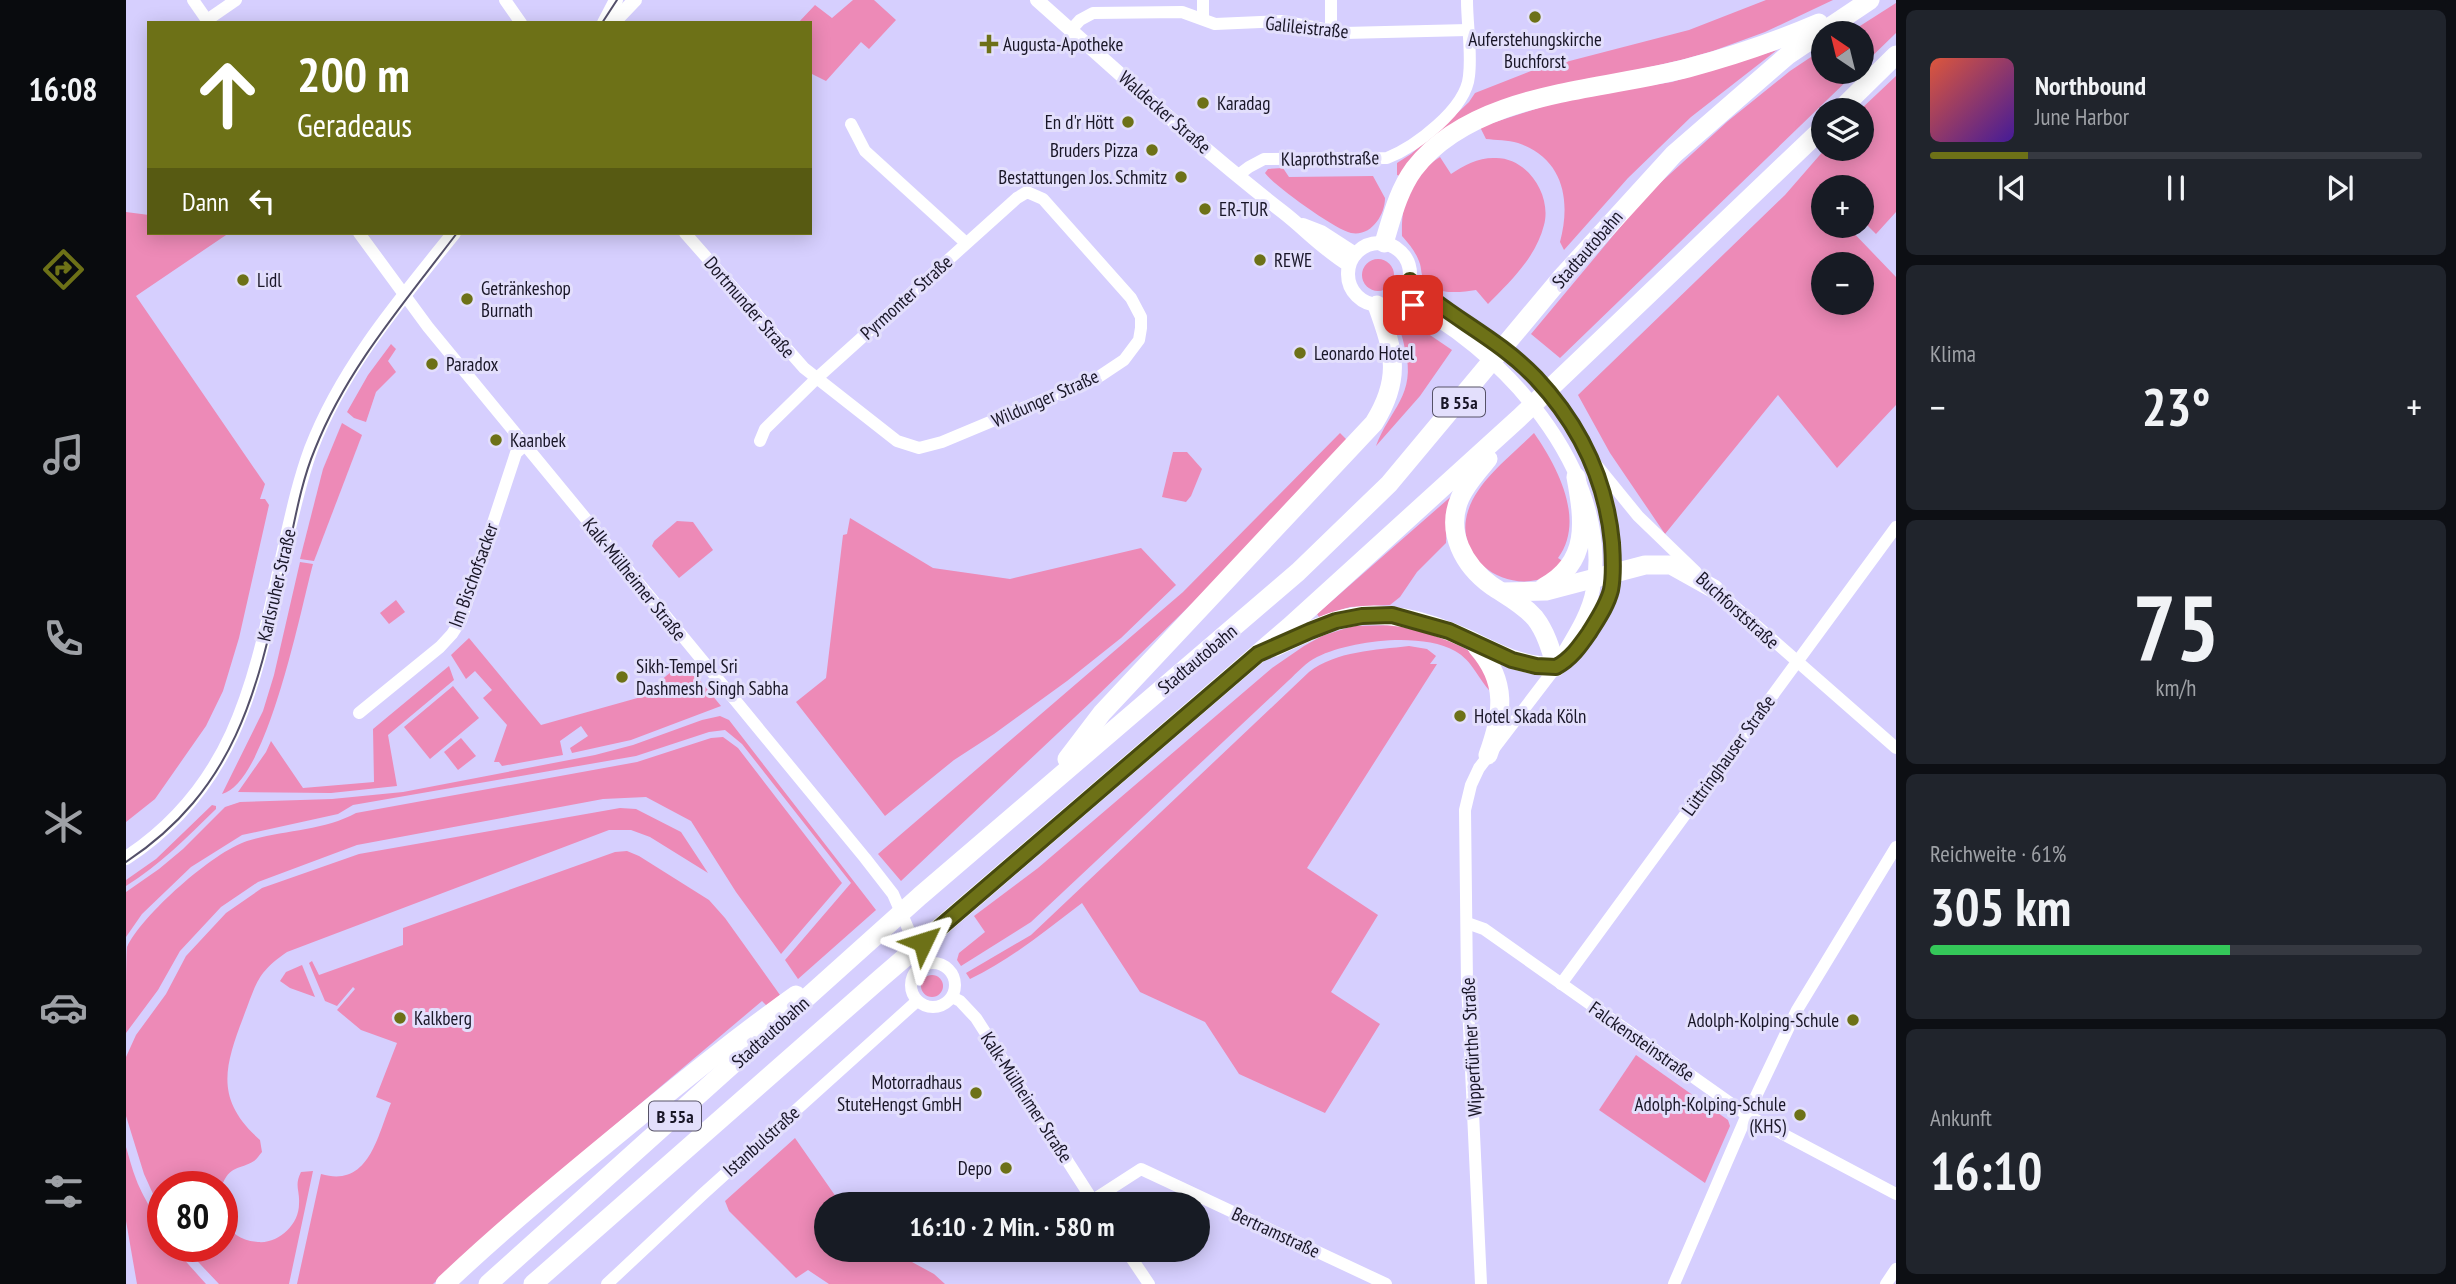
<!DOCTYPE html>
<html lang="de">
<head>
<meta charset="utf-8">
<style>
  body { margin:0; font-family:"PT Sans Narrow",sans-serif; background:#20242c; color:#f1f3f6; height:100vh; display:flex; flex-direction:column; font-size:26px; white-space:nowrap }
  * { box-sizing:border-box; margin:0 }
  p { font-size:23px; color:#9ea1a6 }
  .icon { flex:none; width:38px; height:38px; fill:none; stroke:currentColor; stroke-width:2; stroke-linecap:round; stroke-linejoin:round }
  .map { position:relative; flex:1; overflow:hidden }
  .side { display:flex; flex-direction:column; gap:10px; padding:10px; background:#0d0f14; width:560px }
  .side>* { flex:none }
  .banner { position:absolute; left:21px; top:21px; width:665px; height:214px; border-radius:0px; box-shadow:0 4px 18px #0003; background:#6d7117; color:#fff; overflow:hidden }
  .needle { width:46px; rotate:325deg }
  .tools { position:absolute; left:1685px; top:21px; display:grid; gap:14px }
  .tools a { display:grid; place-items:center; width:63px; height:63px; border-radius:50%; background:#171b24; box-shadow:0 4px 18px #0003; font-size:35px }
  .speed { position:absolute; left:21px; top:1171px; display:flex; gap:14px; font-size:35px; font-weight:700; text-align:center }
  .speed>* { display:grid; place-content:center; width:91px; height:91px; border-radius:50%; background:#171b24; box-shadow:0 4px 18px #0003; line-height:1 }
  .speed .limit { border:10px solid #d22; background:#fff; color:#111 }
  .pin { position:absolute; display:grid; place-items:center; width:60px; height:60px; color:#fff; margin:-30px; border-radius:14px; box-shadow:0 4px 10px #0006 }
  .me { position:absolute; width:77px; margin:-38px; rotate:49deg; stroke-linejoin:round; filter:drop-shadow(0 0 5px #0008) }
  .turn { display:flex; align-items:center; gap:24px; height:147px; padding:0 35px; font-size:32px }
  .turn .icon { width:91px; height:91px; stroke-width:2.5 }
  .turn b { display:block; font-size:49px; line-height:60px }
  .then { display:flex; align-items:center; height:66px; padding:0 35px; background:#0003; gap:14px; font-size:26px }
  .big { font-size:52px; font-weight:700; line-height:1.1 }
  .side .tile { flex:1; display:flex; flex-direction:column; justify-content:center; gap:10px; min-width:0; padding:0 24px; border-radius:10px; background:#20242c }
  .side .dial { align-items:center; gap:0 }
  .dial b { font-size:91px; line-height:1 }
  .song { display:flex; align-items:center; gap:21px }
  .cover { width:84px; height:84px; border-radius:10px; background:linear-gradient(135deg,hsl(10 70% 55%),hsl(260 70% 35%)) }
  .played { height:7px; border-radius:4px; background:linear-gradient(90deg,#6d7117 20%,#363941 20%) }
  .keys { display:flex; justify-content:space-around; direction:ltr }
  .heat { display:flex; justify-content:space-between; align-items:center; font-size:38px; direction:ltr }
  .charge { height:10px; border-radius:5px; background:linear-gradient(90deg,#34c759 61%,#363941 0) }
  .trip { position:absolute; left:688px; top:1192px; width:396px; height:70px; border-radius:35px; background:#171b24; box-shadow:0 4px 18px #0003; font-weight:700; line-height:70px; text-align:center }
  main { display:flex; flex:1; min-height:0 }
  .tab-bar { display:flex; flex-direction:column; width:126px; justify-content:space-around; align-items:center; background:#090b0e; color:#9ea1a6 }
  .tab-bar .icon { width:49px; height:49px }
  .tab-bar .current { color:#6d7117 }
  .tab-bar b { font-size:32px; color:#f1f3f6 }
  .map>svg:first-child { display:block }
</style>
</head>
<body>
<main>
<nav class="tab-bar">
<b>16:08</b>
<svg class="icon current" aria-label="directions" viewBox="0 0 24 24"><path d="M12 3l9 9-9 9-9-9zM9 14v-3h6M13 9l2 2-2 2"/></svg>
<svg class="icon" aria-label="music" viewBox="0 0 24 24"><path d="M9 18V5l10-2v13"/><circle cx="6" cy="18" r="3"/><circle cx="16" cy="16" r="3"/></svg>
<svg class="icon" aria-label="phone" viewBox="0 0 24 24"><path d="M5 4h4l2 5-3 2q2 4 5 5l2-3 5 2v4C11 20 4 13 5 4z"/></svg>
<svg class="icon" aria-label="climate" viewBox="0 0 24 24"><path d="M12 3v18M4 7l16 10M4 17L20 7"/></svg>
<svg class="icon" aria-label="car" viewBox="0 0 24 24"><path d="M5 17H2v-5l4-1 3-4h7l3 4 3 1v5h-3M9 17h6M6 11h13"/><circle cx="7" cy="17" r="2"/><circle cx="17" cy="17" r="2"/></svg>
<svg class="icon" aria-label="filters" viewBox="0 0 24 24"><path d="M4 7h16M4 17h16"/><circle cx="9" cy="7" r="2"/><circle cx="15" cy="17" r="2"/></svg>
</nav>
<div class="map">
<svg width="1770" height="1284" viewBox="0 0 1770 1284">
  <rect width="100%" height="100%" fill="#d6cffe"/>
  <g fill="#ed8ab7" fill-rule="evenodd">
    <path d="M727,0H748L770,20L743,49L735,42L700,81L684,73V23H672L689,5L706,18Z"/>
    <path d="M1640,0H1707L1639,32L1587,51L1555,60L1378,100L1278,177L1271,175V163L1285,154L1324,120L1343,102L1349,93L1405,71L1563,30Z"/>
    <path d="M1770,3V33L1736,66V33H1723Z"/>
    <path d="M1697,49L1698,72H1730L1434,358L1405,334L1521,195L1602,121L1664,71Z"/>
    <path d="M1651,50L1565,117L1502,178L1438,250L1434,242C1445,201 1438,159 1392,143C1382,140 1370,140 1360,139L1354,127L1443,98L1546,82Z"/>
    <path d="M1770,76V212L1750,234L1736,220V187H1698V226H1721L1770,277V405L1711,468L1652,395L1539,534L1484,453L1452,395L1659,195L1699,149H1736V110H1734ZM1698,264H1736V303H1698Z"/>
    <path d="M1314,157L1325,174C1338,165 1354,157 1370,158C1402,158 1426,196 1418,225C1410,257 1385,281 1362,304L1350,290C1331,293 1304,296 1296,275C1295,271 1295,267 1294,264C1290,252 1284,245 1276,236C1275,202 1283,176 1314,157Z"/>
    <path d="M1157,168L1163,177L1247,176L1259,198C1259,215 1245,237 1225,233C1210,230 1148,186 1139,173L1142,169Z"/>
    <path d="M0,212L23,215V233H103L10,296L139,484L134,499H139L143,505L113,638L97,691L80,726L29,799L0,822Z"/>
    <circle cx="1252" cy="275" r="16"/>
    <path d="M1279,318L1326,350L1294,396L1250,446C1263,410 1291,395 1279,349C1277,340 1276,332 1269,324Z"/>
    <path d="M265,344L270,349L262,361L270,372L250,392L240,422L228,418L221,412L242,375Z"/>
    <path d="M216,423L236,435L188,561L174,559L197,469Z"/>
    <path d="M1214,433L1222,441L1088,582L966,701L775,881L752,854L1057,592Z"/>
    <path d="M1408,433C1431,466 1460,520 1432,558L1438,562C1430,568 1421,578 1411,580C1371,589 1328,554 1342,511C1352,480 1385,456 1408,433Z"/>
    <path d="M1047,452H1061L1076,469L1065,496L1060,502L1036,497Z"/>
    <path d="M1329,493L1321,518L1320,543L1291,572L1274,597L1264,605L1224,607L1193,617L1191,614Z"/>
    <path d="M724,518L807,568L884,579L1015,548L1050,585L995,638L941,681L868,734L828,760L759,816L670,702L700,678L717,535L721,534Z"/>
    <path d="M551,521L567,522L587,550L553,578L526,546L528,541Z"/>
    <path d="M174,562L187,564C175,608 141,783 96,794L137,711L148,675Z"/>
    <path d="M270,600L279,612L263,624L254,613Z"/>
    <path d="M1272,625C1296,629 1350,645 1361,670C1363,676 1364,685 1365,692C1352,679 1347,661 1329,651C1295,632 1226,640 1191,657C1180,662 1171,673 1162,681L905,922L835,966L831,960L833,953L859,932L848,916L912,868L1146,668L1178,646L1196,636L1227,626Z"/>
    <path d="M343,638L415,725L515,697L558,661L595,706L505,740L446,753L444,748L462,736L455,726L434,741L437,755L376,766L373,762H368L381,725L357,698L366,690L349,671L340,679L325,655Z"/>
    <path d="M1283,646L1301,649L1310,656L1304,664H1311L1181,868L1252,915L1205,992L1254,1024L1199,1113L1113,1074L1079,1022L1014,992L956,903C919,931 887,958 844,979L840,973L905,935L1183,672C1210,651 1250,650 1283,646Z"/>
    <path d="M323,666L328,680L262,735L271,786L205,793L112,792L140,752L145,741L177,788L248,782L247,729Z"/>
    <path d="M327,686L353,718L304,759L278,727Z"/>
    <path d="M594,716L603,720L750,910L672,979L659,960L725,883L616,744L599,730L583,732L510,756L227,805L212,814L116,835L65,867L16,914L0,937V892L33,869L57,849L99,807L114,802L206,799L277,792L469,755L507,745L576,720Z"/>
    <path d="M597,737L612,748L716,883L655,954L610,892L565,821L520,797L477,799L231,845L132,882L95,907L54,951L32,990L0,1033C0,1018 0,956 1,947C16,915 87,852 121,841C156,830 197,831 230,813L511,762L585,738Z"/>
    <path d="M335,738L350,756L332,770L318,752Z"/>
    <path d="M86,805L90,806V809C61,837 34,865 0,886V880L30,859Z"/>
    <path d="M494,808L510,809L555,832L582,873L524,837L505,830H483L161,952C130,973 130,985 117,1018C98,1068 89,1100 134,1140L136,1152C133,1155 131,1159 128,1161C114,1170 103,1165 96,1186H37V1216L18,1174L0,1116V1057L10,1035L40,994L60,956L100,913L136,888L233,854Z"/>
    <path d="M501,851L513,856L583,900L599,918L654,995L641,1006L636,1001L373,1223L307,1284H171L195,1174C243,1188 251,1137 265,1103L250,1097L271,1043L235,1030L211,1010L229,989L227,987L211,1006L199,1001L183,963L186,961L193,975L277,945V928L489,852Z"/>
    <path d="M176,965L189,997L164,988L154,981L160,972Z"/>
    <circle cx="806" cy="986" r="11"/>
    <path d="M1510,1055L1602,1120L1604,1126L1579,1183L1473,1110Z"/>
    <path d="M669,1138L715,1204H700V1250H764L808,1274L819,1284H703L682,1270L670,1278L603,1211L599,1201Z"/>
    <path d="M0,1147C3,1157 6,1169 10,1179C18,1201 37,1224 37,1246H46L80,1284H11L0,1221Z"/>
    <path d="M187,1171L163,1284H93L57,1246H96V1219C105,1233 115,1241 132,1242C152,1244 173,1225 173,1204C174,1190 168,1186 175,1172Z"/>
  </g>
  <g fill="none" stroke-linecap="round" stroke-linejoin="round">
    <g stroke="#fff" stroke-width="12">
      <path d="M67,0L83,23"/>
      <path d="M379,0L395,23"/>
      <path d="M1077,0V19"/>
      <path d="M1205,0V31"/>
      <path d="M81,20L110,0"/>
      <path d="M945,30L954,20L967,13L1056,12L1089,24L1156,21L1218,33L1342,30"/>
      <path d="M725,124L739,151L840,243"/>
      <path d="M1111,176L1123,167L1138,159L1261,158C1289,147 1340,109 1343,76C1346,52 1341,25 1341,0"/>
      <path d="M233,233L302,327L739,858L767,894L798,965"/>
      <path d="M559,233L678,368L771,441L793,448L816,442L974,376L998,360L1013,340L1015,328V317L1005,298L917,199L901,192L891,198L691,378L639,429L634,441"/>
      <path d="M1468,462L1512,516L1570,572"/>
      <path d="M1583,584L1770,748"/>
      <path d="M233,713L314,647L326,634L335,620L390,453L399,445"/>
      <path d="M1341,923L1358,929L1621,1115L1770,1194"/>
      <circle cx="807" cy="985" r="22"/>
      <path d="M1435,984L1770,527"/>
      <path d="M826,997L834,1001L850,1018L969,1204"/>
      <path d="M967,1200L1015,1169L1260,1284"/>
      <path d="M1000,1250L1023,1284"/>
      <path d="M481,1284L577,1194L791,1001"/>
      <path d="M1355,1284L1341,984L1339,810L1345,785L1353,768L1430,667"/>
      <path d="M1548,1284L1621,1115L1671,1010L1770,847"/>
      <path d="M1760,1284L1770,1269"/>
    </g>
    <g stroke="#fff" stroke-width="14">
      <path d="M911,0C992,72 1072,146 1157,212C1180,230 1198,250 1223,265"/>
      <path d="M478,23L490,0"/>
      <path d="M487,23L509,0"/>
      <path d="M1177,225L1195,232L1229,254"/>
      <circle cx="1253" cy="274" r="31"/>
      <path d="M1284,281C1324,317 1374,339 1411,379C1453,425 1480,479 1485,541C1487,557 1488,574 1485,589C1481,605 1472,619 1463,632C1454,645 1445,659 1430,667"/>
      <path d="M1273,298C1374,345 1488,471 1467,589C1463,613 1448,636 1436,656"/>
      <path d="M0,858C117,781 131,667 160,541C167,510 174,479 185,449C216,368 274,300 328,233"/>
    </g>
    <g stroke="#fff" stroke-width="19">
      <path d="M1714,110L1770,55"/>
      <path d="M1258,243C1266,217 1272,191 1288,169C1348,91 1475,91 1562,68C1607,56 1651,41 1693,23"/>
      <path d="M1418,587C1464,562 1458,521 1450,477"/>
      <path d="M1376,592L1420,591L1519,565H1545L1588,589"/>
      <path d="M1149,647C1169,638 1188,628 1209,621C1254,606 1302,621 1344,640C1375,655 1395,666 1430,667C1425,650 1420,632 1409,618C1397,604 1381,596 1366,586C1338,566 1319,532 1334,498C1340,484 1352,471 1362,459"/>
      <path d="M1351,647C1382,682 1377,714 1362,755"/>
      <path d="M941,759L976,713L1248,423C1276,378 1268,352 1251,305"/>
      <path d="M319,1284C377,1229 439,1178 501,1127C557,1081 612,1036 670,995"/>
      <path d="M362,1284L794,896L1172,572L1263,484L1435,278L1548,154L1662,55L1744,0"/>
      <path d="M407,1284L755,978L1163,627L1393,418L1698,127"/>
    </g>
    <g stroke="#54506a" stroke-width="2">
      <path d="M476,23L491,0"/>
      <path d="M0,862C119,783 134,675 163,547C170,514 176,480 189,449C221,368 279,302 331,233"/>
    </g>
  </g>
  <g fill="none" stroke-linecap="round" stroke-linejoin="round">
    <defs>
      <path id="route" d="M797,942L1132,654L1184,631L1210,621L1236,616L1266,615L1323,631L1386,660L1410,666L1430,667C1445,659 1454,646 1463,633C1471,620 1481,606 1485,590C1488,575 1487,558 1486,543C1480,479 1453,424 1410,378C1371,337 1324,318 1284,281L1273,298L1287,305"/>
    </defs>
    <use href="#route" stroke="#47490f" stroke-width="18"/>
    <use href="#route" stroke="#6d7117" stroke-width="12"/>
  </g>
  <g fill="#6d7117" stroke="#e3dffc" stroke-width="2.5">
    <circle cx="1409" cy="17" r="7"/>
    <path d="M859.5 33.5h7v7h7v7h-7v7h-7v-7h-7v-7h7z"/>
    <circle cx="1077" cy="103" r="7"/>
    <circle cx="1002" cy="122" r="7"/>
    <circle cx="1026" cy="150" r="7"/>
    <circle cx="1055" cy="177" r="7"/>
    <circle cx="1079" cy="209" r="7"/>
    <circle cx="1134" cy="260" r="7"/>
    <circle cx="117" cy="280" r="7"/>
    <circle cx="341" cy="299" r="7"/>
    <circle cx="1174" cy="353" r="7"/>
    <circle cx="306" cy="364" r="7"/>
    <circle cx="370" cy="440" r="7"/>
    <circle cx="496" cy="677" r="7"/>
    <circle cx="1334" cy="716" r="7"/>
    <circle cx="274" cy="1018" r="7"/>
    <circle cx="1727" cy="1020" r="7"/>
    <circle cx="850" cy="1093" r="7"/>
    <circle cx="1674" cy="1115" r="7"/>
    <circle cx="880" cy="1168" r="7"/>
  </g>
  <g text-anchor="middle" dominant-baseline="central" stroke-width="6" stroke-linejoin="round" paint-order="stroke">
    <g fill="#e3dffc" stroke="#565267" stroke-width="2">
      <rect x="1307" y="387.5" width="52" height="29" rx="5"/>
      <rect x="523" y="1101.5" width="52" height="29" rx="5"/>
    </g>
    <g font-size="18" font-weight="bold" fill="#191627">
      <text x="1333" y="402">B 55a</text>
      <text x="549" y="1116">B 55a</text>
    </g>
    <g font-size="19" fill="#191627" stroke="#e3dffc">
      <text transform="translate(1181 27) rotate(6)">Galileistraße</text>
      <text transform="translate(1039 112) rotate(41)">Waldecker Straße</text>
      <text transform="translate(1204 158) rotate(-1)">Klaprothstraße</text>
      <text transform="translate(1461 249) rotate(-49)">Stadtautobahn</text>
      <text transform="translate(780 297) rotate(-42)">Pyrmonter Straße</text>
      <text transform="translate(624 307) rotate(49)">Dortmunder Straße</text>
      <text transform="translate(919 398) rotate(-24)">Wildunger Straße</text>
      <text transform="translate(347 575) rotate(-70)">Im Bischofsacker</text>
      <text transform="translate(509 579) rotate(51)">Kalk-Mülheimer Straße</text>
      <text transform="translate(150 585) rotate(-77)">Karlsruher Straße</text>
      <text transform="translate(1612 610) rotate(42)">Buchforststraße</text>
      <text transform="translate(1071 659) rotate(-40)">Stadtautobahn</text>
      <text transform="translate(1602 755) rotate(-54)">Lüttringhauser Straße</text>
      <text transform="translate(644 1032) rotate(-42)">Stadtautobahn</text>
      <text transform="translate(1516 1041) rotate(35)">Falckensteinstraße</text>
      <text transform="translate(1345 1047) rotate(-93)">Wipperfürther Straße</text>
      <text transform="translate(901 1097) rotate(57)">Kalk-Mülheimer Straße</text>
      <text transform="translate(635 1141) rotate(-42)">Istanbulstraße</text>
      <text transform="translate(1150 1232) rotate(25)">Bertramstraße</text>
    </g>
    <g font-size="19" fill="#191627" stroke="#e3dffc" text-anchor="start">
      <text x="1409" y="39" text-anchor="middle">Auferstehungskirche<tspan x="1409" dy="22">Buchforst</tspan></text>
      <text x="877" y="44">Augusta-Apotheke</text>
      <text x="1091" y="103">Karadag</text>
      <text x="988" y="122" text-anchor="end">En d'r Hött</text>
      <text x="1012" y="150" text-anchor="end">Bruders Pizza</text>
      <text x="1041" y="177" text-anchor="end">Bestattungen Jos. Schmitz</text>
      <text x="1093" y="209">ER-TUR</text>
      <text x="1148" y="260">REWE</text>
      <text x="131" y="280">Lidl</text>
      <text x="355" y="288">Getränkeshop<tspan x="355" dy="22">Burnath</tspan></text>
      <text x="1188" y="353">Leonardo Hotel</text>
      <text x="320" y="364">Paradox</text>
      <text x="384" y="440">Kaanbek</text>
      <text x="510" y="666">Sikh-Tempel Sri<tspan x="510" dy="22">Dashmesh Singh Sabha</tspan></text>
      <text x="1348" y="716">Hotel Skada Köln</text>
      <text x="288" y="1018">Kalkberg</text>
      <text x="1713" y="1020" text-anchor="end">Adolph-Kolping-Schule</text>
      <text x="836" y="1082" text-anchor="end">Motorradhaus<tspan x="836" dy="22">StuteHengst GmbH</tspan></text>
      <text x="1660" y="1104" text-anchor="end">Adolph-Kolping-Schule<tspan x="1660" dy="22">(KHS)</tspan></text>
      <text x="866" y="1168" text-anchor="end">Depo</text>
    </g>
  </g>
</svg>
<div class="tools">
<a><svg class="needle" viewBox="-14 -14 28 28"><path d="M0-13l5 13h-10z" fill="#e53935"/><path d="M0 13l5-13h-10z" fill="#9ea1a6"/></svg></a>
<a><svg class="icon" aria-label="layers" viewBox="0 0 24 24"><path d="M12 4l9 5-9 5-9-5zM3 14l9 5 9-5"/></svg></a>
<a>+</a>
<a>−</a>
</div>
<div class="speed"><div class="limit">80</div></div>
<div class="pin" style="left:1287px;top:305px;background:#d93025"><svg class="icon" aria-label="arrive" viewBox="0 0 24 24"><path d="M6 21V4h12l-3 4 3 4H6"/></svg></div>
<svg class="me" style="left:797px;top:942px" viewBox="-20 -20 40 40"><path d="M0-17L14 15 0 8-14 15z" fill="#6d7117" stroke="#fff" stroke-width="4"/></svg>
<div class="trip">16:10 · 2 Min. · 580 m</div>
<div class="banner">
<div class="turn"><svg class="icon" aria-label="ahead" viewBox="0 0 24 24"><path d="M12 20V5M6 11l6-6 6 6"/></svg><div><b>200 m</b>Geradeaus</div></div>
<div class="then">Dann<svg class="icon" aria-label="left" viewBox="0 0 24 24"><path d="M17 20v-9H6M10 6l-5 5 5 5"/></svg></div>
</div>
</div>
<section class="side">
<div class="tile">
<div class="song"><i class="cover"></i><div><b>Northbound</b><p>June Harbor</p></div></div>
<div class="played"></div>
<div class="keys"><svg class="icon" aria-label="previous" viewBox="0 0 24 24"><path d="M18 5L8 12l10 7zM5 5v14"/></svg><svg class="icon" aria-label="pause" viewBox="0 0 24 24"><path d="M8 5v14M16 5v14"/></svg><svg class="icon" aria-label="next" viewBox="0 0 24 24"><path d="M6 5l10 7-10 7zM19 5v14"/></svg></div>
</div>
<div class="tile"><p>Klima</p>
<div class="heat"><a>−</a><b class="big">23°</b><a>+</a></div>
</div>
<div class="tile dial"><b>75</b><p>km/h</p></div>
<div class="tile"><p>Reichweite · 61%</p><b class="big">305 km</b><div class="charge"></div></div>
<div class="tile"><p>Ankunft</p><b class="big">16:10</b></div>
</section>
</main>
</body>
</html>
